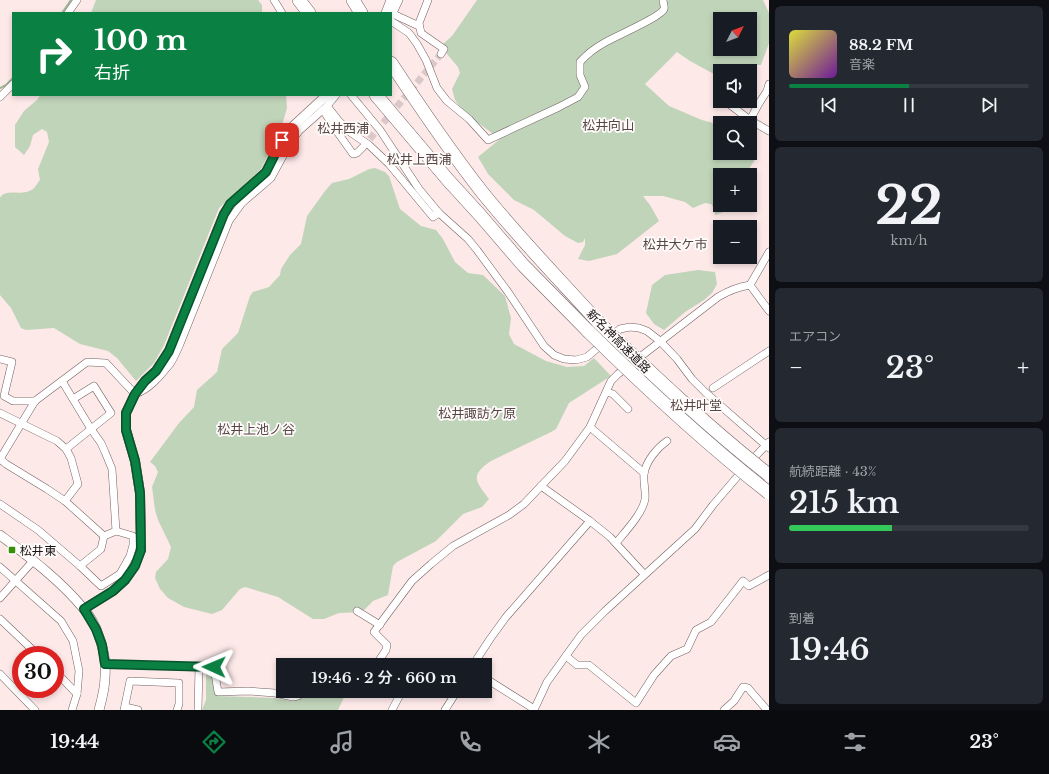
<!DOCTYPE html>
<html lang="ja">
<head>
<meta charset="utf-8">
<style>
  body { margin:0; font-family:"Libre Baskerville","Noto Sans JP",serif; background:#242831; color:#f1f3f6; height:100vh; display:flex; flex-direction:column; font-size:15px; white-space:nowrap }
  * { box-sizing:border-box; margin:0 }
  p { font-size:13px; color:#9ea1a6 }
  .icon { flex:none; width:22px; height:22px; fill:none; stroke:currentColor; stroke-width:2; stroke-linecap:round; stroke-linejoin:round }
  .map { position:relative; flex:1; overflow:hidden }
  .details { display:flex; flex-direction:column; gap:6px; padding:6px; background:#0d0f14; width:280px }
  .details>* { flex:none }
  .banner { position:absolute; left:12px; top:12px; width:380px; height:84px; border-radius:0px; box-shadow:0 2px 6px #0003; background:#0b8043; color:#fff; overflow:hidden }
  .needle { width:26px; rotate:48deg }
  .controls { position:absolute; left:713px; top:12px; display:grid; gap:8px }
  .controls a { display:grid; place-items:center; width:44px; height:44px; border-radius:0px; background:#171b24; box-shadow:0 2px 6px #0003; font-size:20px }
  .speed { position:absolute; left:12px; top:646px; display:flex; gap:8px; font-size:20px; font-weight:700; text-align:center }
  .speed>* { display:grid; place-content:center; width:52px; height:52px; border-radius:50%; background:#171b24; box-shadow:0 2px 6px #0003; line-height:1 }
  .speed .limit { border:6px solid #d22; background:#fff; color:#111 }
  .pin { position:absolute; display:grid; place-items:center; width:34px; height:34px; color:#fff; margin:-17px; border-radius:8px; box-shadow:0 2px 6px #0006 }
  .me { position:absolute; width:44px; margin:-22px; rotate:271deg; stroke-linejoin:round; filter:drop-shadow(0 0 3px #0008) }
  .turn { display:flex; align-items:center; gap:14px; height:84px; padding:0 16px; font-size:18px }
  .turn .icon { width:52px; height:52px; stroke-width:2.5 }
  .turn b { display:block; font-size:28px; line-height:34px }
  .big { font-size:30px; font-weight:600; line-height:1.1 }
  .details .widget { flex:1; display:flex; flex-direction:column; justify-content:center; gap:6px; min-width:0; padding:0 14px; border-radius:6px; background:#242831 }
  .details .dial { align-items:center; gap:0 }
  .dial b { font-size:52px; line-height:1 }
  .song { display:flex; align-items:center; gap:12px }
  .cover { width:48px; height:48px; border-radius:6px; background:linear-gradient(135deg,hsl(60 70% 55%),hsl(280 70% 35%)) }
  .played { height:4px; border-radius:2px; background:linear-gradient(90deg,#0b8043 50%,#363941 50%) }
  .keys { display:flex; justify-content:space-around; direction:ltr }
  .heat { display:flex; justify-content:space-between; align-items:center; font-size:22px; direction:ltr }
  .charge { height:6px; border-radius:3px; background:linear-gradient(90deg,#34c759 43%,#363941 0) }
  .trip { position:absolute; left:276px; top:658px; width:216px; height:40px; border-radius:0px; background:#171b24; box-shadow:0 2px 6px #0003; font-weight:600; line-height:40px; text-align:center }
  .tab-bar { display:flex; height:64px; justify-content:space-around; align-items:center; background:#090b0e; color:#9ea1a6 }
  .tab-bar .icon { width:28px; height:28px }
  .tab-bar .current { color:#0b8043 }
  .tab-bar b { font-size:18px; color:#f1f3f6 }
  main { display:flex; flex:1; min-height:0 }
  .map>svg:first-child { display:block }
</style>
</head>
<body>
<main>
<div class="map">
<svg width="769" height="710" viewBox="0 0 769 710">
  <rect width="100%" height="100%" fill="#fee9e9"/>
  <g fill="#c0d4ba" fill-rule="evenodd">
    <path d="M96,0H258L262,5V13H91Z"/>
    <path d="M477,0H763L769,13V43L761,65H754L738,71L731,68L724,71H720V73L714,74L690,61L677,52L645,84L669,106L702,120L710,122L720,128V153H750V127L751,126L754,127L756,158L745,175H720V205H729L726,211L715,215L714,209L711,204L705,203L693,208L685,202L663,196H643L650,205L659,221L617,254L589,261L578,259L585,245V238L583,242L578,243L565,236L534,210L514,200L488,174L478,157L500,139L466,114L455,100L452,89L460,73L458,67L447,54L443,44L452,36ZM720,19H750V49H720Z"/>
    <path d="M40,95H286L287,108L281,129L261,169L219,208L164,345L154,363L136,381L117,358L108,351L80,344L54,328L26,330L21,328L11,308L0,295V198C6,187 23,198 34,188C36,186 38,182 40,180L38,169L49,142L47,132L42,129L33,135L30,146L24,155L15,147V125L24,111L38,99Z"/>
    <path d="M375,168L385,172L389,176L400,209L421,226L436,230L443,239L455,262L468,273L483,275L505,296L511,318L509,334L514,344L546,361L567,367L584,366L594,358L611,376L569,403L556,429L551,432L491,461C485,465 475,472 477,480C478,485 486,495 489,499L482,507L463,514L436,541L397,562L393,566L388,595L373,601L362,612L339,613L324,619H313L278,597L245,587L240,589L222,610L212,614L184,607L168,598L160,589L155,578L156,572L168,559L171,547L158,520L155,510L152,487L158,472L155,466L150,462L179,423L194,407L197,390L217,372L222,349L238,333L250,296L253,292L269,287L280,275L281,269L290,255L301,244L307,216L325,191L332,183L349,179L369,169Z"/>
    <path d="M698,270L715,272L717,284L712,293L704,300L685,312L664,330L654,324L646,313L652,285L665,275Z"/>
    <path d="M206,670L212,671L217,696L275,698L292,701L306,694L308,691H347L338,710H202L206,700Z"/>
  </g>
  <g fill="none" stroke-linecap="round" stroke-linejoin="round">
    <g stroke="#9cb795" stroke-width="2">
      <path d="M62,13L71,0"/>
      <path d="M0,88L6,85L13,78"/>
    </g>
    <path stroke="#dbc8c8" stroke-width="7" stroke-dasharray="7 3.5" stroke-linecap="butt" d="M363,147L441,54"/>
    <defs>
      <g id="minor">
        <path d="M274,0L282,13"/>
        <path d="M428,0L419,23L421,33L444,49L441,54"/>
        <path d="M68,13L77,0"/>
        <path d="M393,14L419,26"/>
        <path d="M391,17L399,0"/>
        <path d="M391,21L409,33L417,44L426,60L437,88L447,101L469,119L488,140L559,107L578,97L585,87L580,75V62C587,54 595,48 604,43C614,37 661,17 664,9C665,7 663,3 663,0"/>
        <path d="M351,95L380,130L419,189L439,213L468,239L477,250L508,292L544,346L554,355L564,359L576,360L587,357L620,329L630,327L639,328L647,331L660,341L677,359L692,379L706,393L769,448"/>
        <path d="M0,97L13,84"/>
        <path d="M720,97V98"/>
        <path d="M725,101L750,120L769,131"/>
        <path d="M327,106L338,120L350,132L369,145L389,164L433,217L439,213"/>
        <path d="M323,110L338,133L353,154L357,153L363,147"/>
        <path d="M750,120L758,105L767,91L769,84"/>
        <path d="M750,285L769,252"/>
        <path d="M750,285L769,311"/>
        <path d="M0,359L12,362L4,396L13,401H35"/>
        <path d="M62,381L91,429L101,443L105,452L112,469L116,531L104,536"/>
        <path d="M713,388L769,351"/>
        <path d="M607,392L613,394L628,409"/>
        <path d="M0,413L57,441L66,449L71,458L78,484L65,501"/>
        <path d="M590,427L644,473"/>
        <path d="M66,449L111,413L94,386L73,399"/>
        <path d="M0,459L35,401L87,362L106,363L135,394C149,390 161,375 170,364C174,358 177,351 180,344L229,221L242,203L271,178L291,141L299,131L327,106L336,95"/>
        <path d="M0,459L6,464L47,489L65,501L104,536"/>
        <path d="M750,462L769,442"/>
        <path d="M541,486L590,521L610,537L644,574"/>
        <path d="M0,504L38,530L80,566L101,549L104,536"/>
        <path d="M616,543C625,532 643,513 645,499C646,491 643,482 644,474C646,461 657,448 667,441"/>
        <path d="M80,566L101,586L120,574L130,556L133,545V536L116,531"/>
        <path d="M0,567L61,621L73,641L79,671L77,694L72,710"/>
        <path d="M0,598L33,561"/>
        <path d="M357,611L380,625"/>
        <path d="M0,619L38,655"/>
        <path d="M566,656L577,665H589L636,703L654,675L671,656L687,649L696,630L711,622L743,581L749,586L769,575"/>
        <path d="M105,664L199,667L198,710"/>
        <path d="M376,665L386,650L387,645L374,632L412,581L431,564L453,546L509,515L524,504L541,486L565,461L590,427L611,381L618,374L718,297C728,291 738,287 750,285"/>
        <path d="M473,665L490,639L506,617L590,521"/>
        <path d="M199,667H214L218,692L248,691L275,693L293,697L298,696L301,691"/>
        <path d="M55,671L77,694"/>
        <path d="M0,674L35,710"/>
        <path d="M485,678L534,709"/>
        <path d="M125,707L138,710"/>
        <path d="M124,710L130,681L179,683V704L177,710"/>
        <path d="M392,710L402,691"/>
        <path d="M445,710L457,691"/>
        <path d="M534,710L547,682L581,635L605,611L695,529L713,505L743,470"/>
        <path d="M724,710L734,701L743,687L748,688L767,710"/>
      </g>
      <g id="tertiary">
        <path d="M386,13L391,0"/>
        <path d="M0,535C29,557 60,580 83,608C98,624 107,655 105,677C105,688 102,699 99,710"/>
        <path d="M84,609L113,591L125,580L135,565L141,550L140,493L135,461L126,430V413L135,394L145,381L156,371L169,351L224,214L231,204L266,173L283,141L289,130L327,95"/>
      </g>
      <g id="motorway">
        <path d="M299,0L309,13"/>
        <path d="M353,0L361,13"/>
        <path d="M391,63C420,107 450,151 482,192C519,238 559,279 598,322"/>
        <path d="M376,95L448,180L480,215L523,265L588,331"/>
      </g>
    </defs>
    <use href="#minor" stroke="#726060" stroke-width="8"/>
    <use href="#tertiary" stroke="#726060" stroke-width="10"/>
    <use href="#motorway" stroke="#726060" stroke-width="14"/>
    <use href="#minor" stroke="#fff" stroke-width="7"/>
    <use href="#tertiary" stroke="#fff" stroke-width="9"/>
    <use href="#motorway" stroke="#fff" stroke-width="13"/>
    <defs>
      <g id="motorway-bridge">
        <path d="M598,322C653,375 709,428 769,475"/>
        <path d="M588,331C646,388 705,443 769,493"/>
      </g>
    </defs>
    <use href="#motorway-bridge" stroke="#726060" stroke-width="14" stroke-linecap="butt"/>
    <use href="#motorway-bridge" stroke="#fff" stroke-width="13"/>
  </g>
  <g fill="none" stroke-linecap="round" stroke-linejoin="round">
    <defs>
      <path id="route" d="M214,667L105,664L102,645L96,629L84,609L113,591L125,580L135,566L141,550L140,493L135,461L126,430V413L135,394L145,381L156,371L169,351L224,214L230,204L266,172L282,140"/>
    </defs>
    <use href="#route" stroke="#07532c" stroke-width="10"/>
    <use href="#route" stroke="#0b8043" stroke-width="7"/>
  </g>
  <rect fill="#359105" stroke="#fffbfb" stroke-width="1.5" x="8" y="546" width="8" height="8" rx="2"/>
  <g text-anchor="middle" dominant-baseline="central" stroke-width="3.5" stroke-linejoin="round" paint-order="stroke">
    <g font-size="12" fill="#171010" stroke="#fffbfb">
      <text transform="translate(619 341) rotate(45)">新名神高速道路</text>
    </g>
    <g font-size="12" fill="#171010" stroke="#fffbfb" text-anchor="start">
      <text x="20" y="550">松井東</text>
    </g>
    <g font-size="13" fill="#574646" stroke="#fffbfb">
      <text x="608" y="125">松井向山</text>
      <text x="343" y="128">松井西浦</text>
      <text x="419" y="159">松井上西浦</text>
      <text x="675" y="244">松井大ケ市</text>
      <text x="696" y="405">松井叶堂</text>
      <text x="477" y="413">松井諏訪ケ原</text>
      <text x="256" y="429">松井上池ノ谷</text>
    </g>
  </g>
</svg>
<div class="controls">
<a><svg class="needle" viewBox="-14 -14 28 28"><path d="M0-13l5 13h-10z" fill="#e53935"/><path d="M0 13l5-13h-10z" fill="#9ea1a6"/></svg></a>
<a><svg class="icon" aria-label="sound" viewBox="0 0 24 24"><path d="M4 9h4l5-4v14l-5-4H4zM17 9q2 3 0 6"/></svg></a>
<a><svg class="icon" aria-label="search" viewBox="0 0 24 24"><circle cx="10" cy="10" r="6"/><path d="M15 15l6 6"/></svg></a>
<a>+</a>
<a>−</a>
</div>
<div class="speed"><div class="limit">30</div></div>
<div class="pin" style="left:282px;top:140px;background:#d93025"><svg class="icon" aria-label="arrive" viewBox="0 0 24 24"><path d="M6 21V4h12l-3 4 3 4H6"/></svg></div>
<svg class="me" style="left:214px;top:667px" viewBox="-20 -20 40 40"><path d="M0-17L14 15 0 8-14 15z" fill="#0b8043" stroke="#fff" stroke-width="4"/></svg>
<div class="trip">19:46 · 2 分 · 660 m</div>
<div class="banner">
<div class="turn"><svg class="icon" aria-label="right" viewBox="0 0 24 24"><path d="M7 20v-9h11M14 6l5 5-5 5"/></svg><div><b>100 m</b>右折</div></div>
</div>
</div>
<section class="details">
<div class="widget">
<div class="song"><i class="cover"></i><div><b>88.2 FM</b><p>音楽</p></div></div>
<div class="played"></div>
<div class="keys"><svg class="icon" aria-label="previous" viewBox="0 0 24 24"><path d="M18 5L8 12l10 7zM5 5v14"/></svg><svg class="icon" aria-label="pause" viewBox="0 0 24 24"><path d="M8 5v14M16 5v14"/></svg><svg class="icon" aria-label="next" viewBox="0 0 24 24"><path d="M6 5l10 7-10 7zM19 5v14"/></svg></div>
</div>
<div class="widget dial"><b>22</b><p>km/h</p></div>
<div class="widget"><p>エアコン</p>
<div class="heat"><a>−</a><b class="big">23°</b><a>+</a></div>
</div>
<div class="widget"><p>航続距離 · 43%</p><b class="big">215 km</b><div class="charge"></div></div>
<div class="widget"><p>到着</p><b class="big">19:46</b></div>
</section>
</main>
<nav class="tab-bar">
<b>19:44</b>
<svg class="icon current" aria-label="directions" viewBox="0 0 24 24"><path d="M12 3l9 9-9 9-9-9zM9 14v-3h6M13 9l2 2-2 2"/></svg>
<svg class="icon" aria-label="music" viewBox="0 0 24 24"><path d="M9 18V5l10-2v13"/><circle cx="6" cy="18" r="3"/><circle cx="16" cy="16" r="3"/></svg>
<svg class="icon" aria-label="phone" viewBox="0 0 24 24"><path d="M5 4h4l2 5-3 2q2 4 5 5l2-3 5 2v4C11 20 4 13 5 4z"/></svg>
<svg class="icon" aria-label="climate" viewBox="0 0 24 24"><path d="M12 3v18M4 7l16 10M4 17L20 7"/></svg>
<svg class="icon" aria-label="car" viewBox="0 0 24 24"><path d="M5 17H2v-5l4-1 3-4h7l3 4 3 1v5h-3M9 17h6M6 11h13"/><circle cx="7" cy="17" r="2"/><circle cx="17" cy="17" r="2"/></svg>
<svg class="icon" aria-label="filters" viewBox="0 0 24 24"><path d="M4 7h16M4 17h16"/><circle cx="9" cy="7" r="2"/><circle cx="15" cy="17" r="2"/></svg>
<b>23°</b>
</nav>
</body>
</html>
